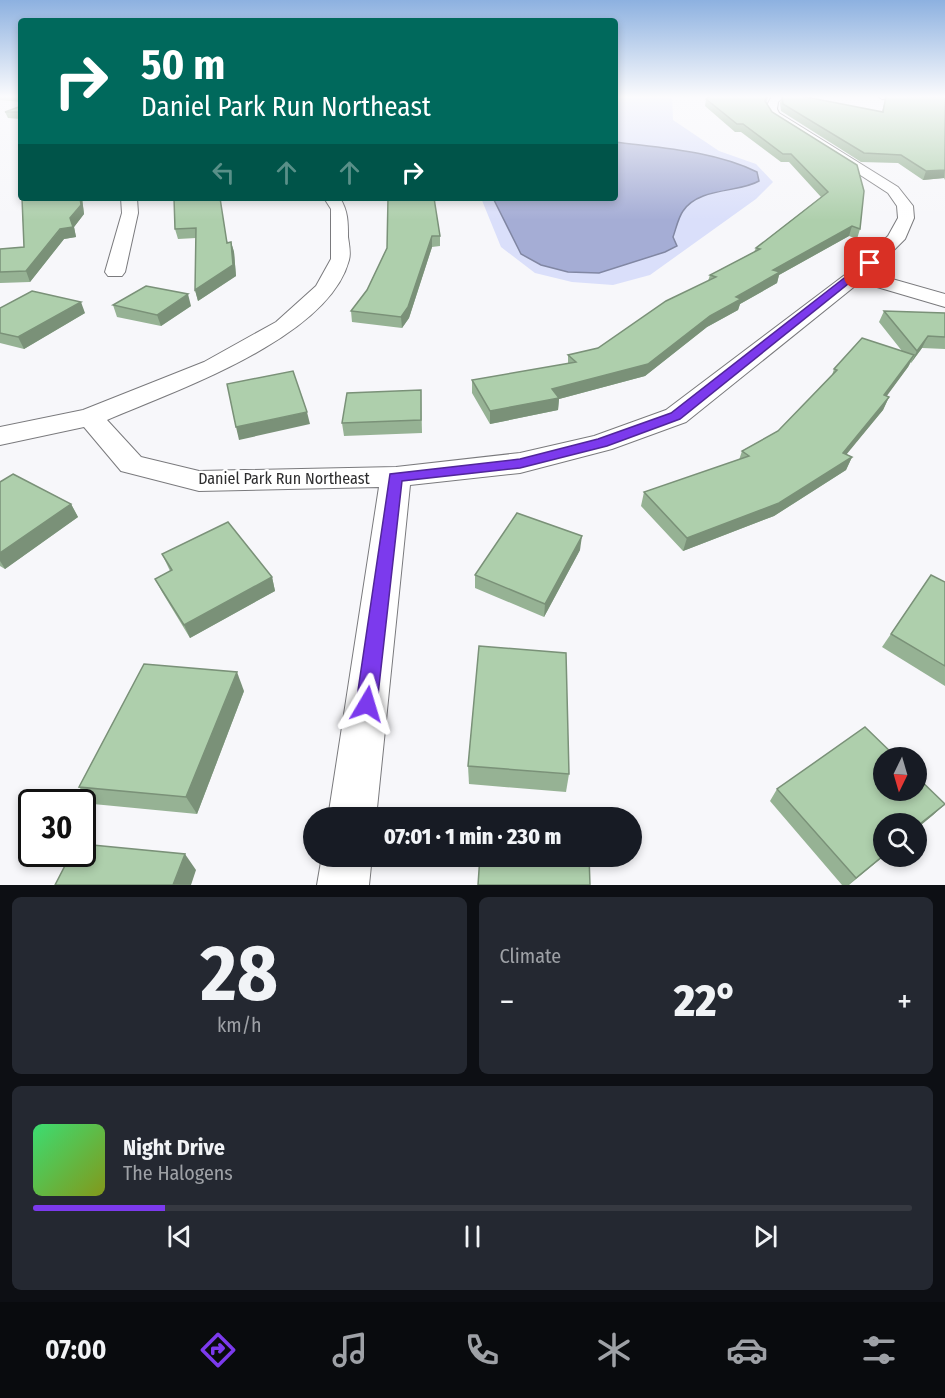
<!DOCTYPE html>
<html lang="en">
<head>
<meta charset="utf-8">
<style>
  body { margin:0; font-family:"Fira Sans Condensed",sans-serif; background:#242831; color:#f1f3f6; height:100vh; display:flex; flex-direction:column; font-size:22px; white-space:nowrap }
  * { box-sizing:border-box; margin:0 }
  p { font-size:20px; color:#9ea1a6 }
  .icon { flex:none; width:33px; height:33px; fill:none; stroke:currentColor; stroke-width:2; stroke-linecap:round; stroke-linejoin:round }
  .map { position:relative; height:885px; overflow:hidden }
  .side { display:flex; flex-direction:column; gap:12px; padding:12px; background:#0d0f14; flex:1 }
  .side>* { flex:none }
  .hud { position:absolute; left:18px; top:18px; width:600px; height:183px; border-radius:6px; box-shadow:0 3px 9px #0003; background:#00695c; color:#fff; overflow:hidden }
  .needle { width:39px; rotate:185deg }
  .buttons { position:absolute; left:873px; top:747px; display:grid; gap:12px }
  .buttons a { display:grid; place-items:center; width:54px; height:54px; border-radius:50%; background:#171b24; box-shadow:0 3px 9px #0003; font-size:30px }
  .speed { position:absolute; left:18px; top:789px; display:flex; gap:12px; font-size:30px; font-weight:700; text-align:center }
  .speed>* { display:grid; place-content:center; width:78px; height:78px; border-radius:50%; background:#171b24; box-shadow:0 3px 9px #0003; line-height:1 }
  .speed .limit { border:3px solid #111; border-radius:9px; background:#fff; color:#111 }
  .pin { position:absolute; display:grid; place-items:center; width:51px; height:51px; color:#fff; margin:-26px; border-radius:12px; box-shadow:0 3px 9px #0006 }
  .me { position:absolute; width:66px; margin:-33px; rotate:7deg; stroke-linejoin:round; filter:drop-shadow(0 0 4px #0008) }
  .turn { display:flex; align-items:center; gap:21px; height:126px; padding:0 24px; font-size:27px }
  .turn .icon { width:78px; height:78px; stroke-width:2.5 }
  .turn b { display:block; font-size:42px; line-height:51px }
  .lanes { display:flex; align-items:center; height:57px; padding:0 24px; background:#0003; justify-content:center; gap:30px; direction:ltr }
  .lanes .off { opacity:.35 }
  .big { font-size:45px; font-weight:800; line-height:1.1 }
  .side .tile { flex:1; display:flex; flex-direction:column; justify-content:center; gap:9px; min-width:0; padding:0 21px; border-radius:9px; background:#242831 }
  .side .dial { align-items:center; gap:0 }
  .dial b { font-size:78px; line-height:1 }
  .song { display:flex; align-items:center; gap:18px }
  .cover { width:72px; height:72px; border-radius:9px; background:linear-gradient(135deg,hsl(140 70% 55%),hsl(70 70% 35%)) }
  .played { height:6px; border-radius:3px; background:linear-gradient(90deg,#7c3aed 15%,#363941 15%) }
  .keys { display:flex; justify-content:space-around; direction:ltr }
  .heat { display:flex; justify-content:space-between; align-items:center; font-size:33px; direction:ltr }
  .side .tiles { flex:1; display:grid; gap:12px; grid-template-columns:1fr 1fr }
  .tile:last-child { grid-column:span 2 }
  .trip { position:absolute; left:303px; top:807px; width:339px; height:60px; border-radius:30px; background:#171b24; box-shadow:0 3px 9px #0003; font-weight:800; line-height:60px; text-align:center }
  .tab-bar { display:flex; height:96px; justify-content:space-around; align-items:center; background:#090b0e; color:#9ea1a6 }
  .tab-bar .icon { width:42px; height:42px }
  .tab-bar .current { color:#7c3aed }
  .tab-bar b { font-size:27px; color:#f1f3f6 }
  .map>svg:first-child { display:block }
</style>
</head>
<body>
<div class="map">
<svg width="945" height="885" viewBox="0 0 945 885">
  <rect width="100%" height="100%" fill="#f7f7fa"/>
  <path fill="#dadffa" d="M615,96H672L673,120L719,151L756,164L773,182L756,199L650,275L613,285L572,282L535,273L501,247L481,198H615Z"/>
  <path fill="#a5add5" stroke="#8187a3" stroke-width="1.5" d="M615,142C661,148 714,151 757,172L759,181C739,193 699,187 683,211C678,218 676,229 673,237L677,246L665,252L599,273L568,272L541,265L521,254L493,198H615Z"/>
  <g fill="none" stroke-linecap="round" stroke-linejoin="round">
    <defs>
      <g id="street">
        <path d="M772,96H784L778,102L777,109L779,113L898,187L913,206L914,218L905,239L871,273L945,294V307L860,282L686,422L612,449L520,473L410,485L376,818H328L379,487L199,491L121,471L84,427L0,445V427L83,410L204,362L276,322L316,286L331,259V209L324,198H340C348,211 348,222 348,237C349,244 351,253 349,260C329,338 175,391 107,420L141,457L199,471L396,467L520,453L594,436L666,410L850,271L888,236L898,218L897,206L888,193L771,117L765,109Z"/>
        <path d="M877,96H945V102L882,99Z"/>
        <path d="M121,198H137L138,213L125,272L122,276H108L105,272L122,213Z"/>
        <path d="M322,856H372L369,885H317Z"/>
      </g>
    </defs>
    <use href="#street" stroke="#7a7a7d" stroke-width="2"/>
    <use href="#street" fill="#fff" fill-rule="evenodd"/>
  </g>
  <g fill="#96b294">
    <path d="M0,96H21V102L0,100Z"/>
    <path d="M710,96H769L766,103L772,112L860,229L857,239L849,236L779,275L777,283L740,304L738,310L707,327L645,376L559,399L558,410L490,424L472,393V380L568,364V355L598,348L708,281L710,275L754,252L756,248L821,197L789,162H781L741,132H735L705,106L706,99Z"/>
    <path d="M782,96L882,112L886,96L945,97V180L944,178L923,180L898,163L861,162L781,111L780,103Z"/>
    <path d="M21,106V119L8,118L5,112Z"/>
    <path d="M22,198H82L84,214L74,227L76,237L64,239L30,282L0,283V249L24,247Z"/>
    <path d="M174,198L228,242H231L234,252L236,276L198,301L195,290L196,238L178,239L175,229Z"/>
    <path d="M388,198L440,236V246L432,247L409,318L402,328L352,322L351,311L367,290L387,248Z"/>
    <path d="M113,305L191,306L161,326L117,317Z"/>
    <path d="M0,308L85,313L24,349L0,343Z"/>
    <path d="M884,311L945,313V349L922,348L911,363V362L908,367L886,396L889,397L883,410L846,454L852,457L846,470L774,516L683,551L641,506L644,492L739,460L742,451L778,431L832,375L834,369L902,351L879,322Z"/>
    <path d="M421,390L422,433L344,436L342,423Z"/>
    <path d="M0,482L71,504L78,517L5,569L0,566Z"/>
    <path d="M580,550L544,617L475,588V575Z"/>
    <path d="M162,554L272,577L275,591L190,638L162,592L155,579L170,571Z"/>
    <path d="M931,575L945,582V686L882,647Z"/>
    <path d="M244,691L197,814L93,804L79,787Z"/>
    <path d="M468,766L569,774L566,792L469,784Z"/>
    <path d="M777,789L945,804L933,815L916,829V824L884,856L849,885H842L770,801Z"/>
  </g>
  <g fill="#7a9178">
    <path d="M945,170L944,178L923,180L926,171Z"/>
    <path d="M80,198H82L84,214L74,227L76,237L64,239L30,282L26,271L70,218Z"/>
    <path d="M852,226L849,236L779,275L777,283L740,304L738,310L707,327L645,376L559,399L558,410L490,424V411L552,389L710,316L773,270Z"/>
    <path d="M432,236V247L409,318L402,328L401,317Z"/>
    <path d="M231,242L234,252L236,276L198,301L195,290Z"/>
    <path d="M188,294L191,306L161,326L157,315Z"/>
    <path d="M81,302L85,313L24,349L18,337Z"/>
    <path d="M928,336L922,348L911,363L917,351Z"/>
    <path d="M914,355L908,367L878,408L884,395Z"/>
    <path d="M889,397L883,410L837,466L843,453Z"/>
    <path d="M307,412L310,424L239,440L236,427Z"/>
    <path d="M852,457L846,470L774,516L683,551L687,538Z"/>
    <path d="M71,504L78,517L5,569L0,561V553Z"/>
    <path d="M582,536L580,550L544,617L545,604Z"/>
    <path d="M272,577L275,591L190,638L184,625Z"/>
    <path d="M237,672L244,691L197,814L186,797Z"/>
    <path d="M945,804L933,815L916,829V827Z"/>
    <path d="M185,854L196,870L191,885H173Z"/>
    <path d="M884,855V856L848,885L856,878Z"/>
  </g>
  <g fill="#aecfac" stroke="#7a9178" stroke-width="1.5">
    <path d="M710,96H767L765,101L772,112L857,165L864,191L860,229L852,226L773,270L780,272L736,297L741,299L710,316L648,364L552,389L559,398L490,411L472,380L576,362L568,355L598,348L666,301L716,277L710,275L760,249L756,248L828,192L791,154H783L743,124H737L706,99Z"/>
    <path d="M782,96H801L883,112L886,96L945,97V170L926,171L901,155L864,153L783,104Z"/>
    <path d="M21,106V112H5Z"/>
    <path d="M22,198H80L81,205L70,218L73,227L60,229L26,271L0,272V249L24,247Z"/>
    <path d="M174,198H220L227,243L231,242L233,265L195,290L196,228L175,229Z"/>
    <path d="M388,198H434L440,236H432L408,307L401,317L351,311L367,290L387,248Z"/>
    <path d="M146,286L188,294L157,315L113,305Z"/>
    <path d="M32,291L81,302L18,337L0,333V308Z"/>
    <path d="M884,311L945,313V337L928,336L917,351Z"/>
    <path d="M862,338L914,355L884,395L889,397L843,453L852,457L779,503L687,538L644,492L749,456L742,451L778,431L837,370L834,369Z"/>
    <path d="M293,371L307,412L236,427L227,384Z"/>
    <path d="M421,390V420L342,423L347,393Z"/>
    <path d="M13,474L71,504L0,553V482Z"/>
    <path d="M517,513L582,536L545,604L475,575Z"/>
    <path d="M228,522L272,577L184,625L155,579L172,570L162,554Z"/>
    <path d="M931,575L945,582V666L891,634Z"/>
    <path d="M479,646L566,653L569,774L468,766Z"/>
    <path d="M144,664L237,672L186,797L79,787Z"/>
    <path d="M865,727L897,758H884V790H916V776L945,804L916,827V824H884V855L856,878L777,789Z"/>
    <path d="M82,844L185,854L173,885H55L71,854H82Z"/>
    <path d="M480,856H589L590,885H478Z"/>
  </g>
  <linearGradient id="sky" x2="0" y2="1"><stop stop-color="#8db1e0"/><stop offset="0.44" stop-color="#fbfbfd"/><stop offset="1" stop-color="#fbfbfd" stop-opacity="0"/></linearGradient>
  <rect width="945" height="220" fill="url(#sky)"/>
  <path fill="#7c3aed" stroke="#51269a" stroke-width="1.5" d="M866,261L874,263L680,419L607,446L520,468L402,481L377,704L374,711L367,714L359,711L356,704L390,474L520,459L598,439L671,413Z"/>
  <g text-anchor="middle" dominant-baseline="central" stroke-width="4.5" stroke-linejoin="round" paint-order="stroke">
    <g font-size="16" fill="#2e2e2f" stroke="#fff">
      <text x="284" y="478">Daniel Park Run Northeast</text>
    </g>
  </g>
</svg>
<div class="buttons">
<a><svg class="needle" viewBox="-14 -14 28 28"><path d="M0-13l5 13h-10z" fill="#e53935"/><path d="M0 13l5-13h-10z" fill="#9ea1a6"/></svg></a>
<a><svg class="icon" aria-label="search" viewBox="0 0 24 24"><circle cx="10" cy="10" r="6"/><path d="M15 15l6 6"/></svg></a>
</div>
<div class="speed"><div class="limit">30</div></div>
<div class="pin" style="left:870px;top:263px;background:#d93025"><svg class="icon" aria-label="arrive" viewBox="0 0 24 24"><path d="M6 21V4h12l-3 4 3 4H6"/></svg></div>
<svg class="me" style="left:367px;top:704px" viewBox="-20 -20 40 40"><path d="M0-17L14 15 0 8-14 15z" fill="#7c3aed" stroke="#fff" stroke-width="4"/></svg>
<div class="trip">07:01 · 1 min · 230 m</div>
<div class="hud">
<div class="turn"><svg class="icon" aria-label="right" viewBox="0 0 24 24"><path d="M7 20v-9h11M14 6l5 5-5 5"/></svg><div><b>50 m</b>Daniel Park Run Northeast</div></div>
<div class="lanes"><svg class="icon off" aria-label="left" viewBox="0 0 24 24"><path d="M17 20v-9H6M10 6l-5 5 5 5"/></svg><svg class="icon off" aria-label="ahead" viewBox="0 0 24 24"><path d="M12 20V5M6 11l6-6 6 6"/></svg><svg class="icon off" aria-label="ahead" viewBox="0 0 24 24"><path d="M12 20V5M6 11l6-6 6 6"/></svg><svg class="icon" aria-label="right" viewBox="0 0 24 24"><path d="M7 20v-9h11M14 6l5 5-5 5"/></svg></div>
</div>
</div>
<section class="side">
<div class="tiles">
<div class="tile dial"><b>28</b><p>km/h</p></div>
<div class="tile"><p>Climate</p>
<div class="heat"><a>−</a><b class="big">22°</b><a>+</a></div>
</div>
<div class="tile">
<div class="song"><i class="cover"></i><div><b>Night Drive</b><p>The Halogens</p></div></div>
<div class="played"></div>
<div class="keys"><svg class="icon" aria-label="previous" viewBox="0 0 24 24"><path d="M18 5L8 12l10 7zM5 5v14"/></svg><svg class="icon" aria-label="pause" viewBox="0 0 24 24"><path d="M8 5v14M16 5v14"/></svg><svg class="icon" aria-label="next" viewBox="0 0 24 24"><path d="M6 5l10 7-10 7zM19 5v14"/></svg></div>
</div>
</div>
</section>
<nav class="tab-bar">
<b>07:00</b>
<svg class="icon current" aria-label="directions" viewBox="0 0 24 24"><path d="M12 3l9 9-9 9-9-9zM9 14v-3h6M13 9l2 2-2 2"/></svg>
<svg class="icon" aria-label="music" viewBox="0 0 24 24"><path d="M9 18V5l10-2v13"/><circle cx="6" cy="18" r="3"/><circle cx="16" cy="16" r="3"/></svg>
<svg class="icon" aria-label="phone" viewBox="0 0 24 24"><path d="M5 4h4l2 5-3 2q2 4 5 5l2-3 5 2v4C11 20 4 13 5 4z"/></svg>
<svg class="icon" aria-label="climate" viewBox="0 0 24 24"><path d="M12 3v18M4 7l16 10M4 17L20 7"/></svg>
<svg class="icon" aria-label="car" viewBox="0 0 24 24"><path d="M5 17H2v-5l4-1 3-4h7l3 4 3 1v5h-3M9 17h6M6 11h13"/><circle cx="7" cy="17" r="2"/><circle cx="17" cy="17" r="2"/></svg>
<svg class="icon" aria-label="filters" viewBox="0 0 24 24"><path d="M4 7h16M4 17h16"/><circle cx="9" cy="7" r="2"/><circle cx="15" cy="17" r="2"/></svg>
</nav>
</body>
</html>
